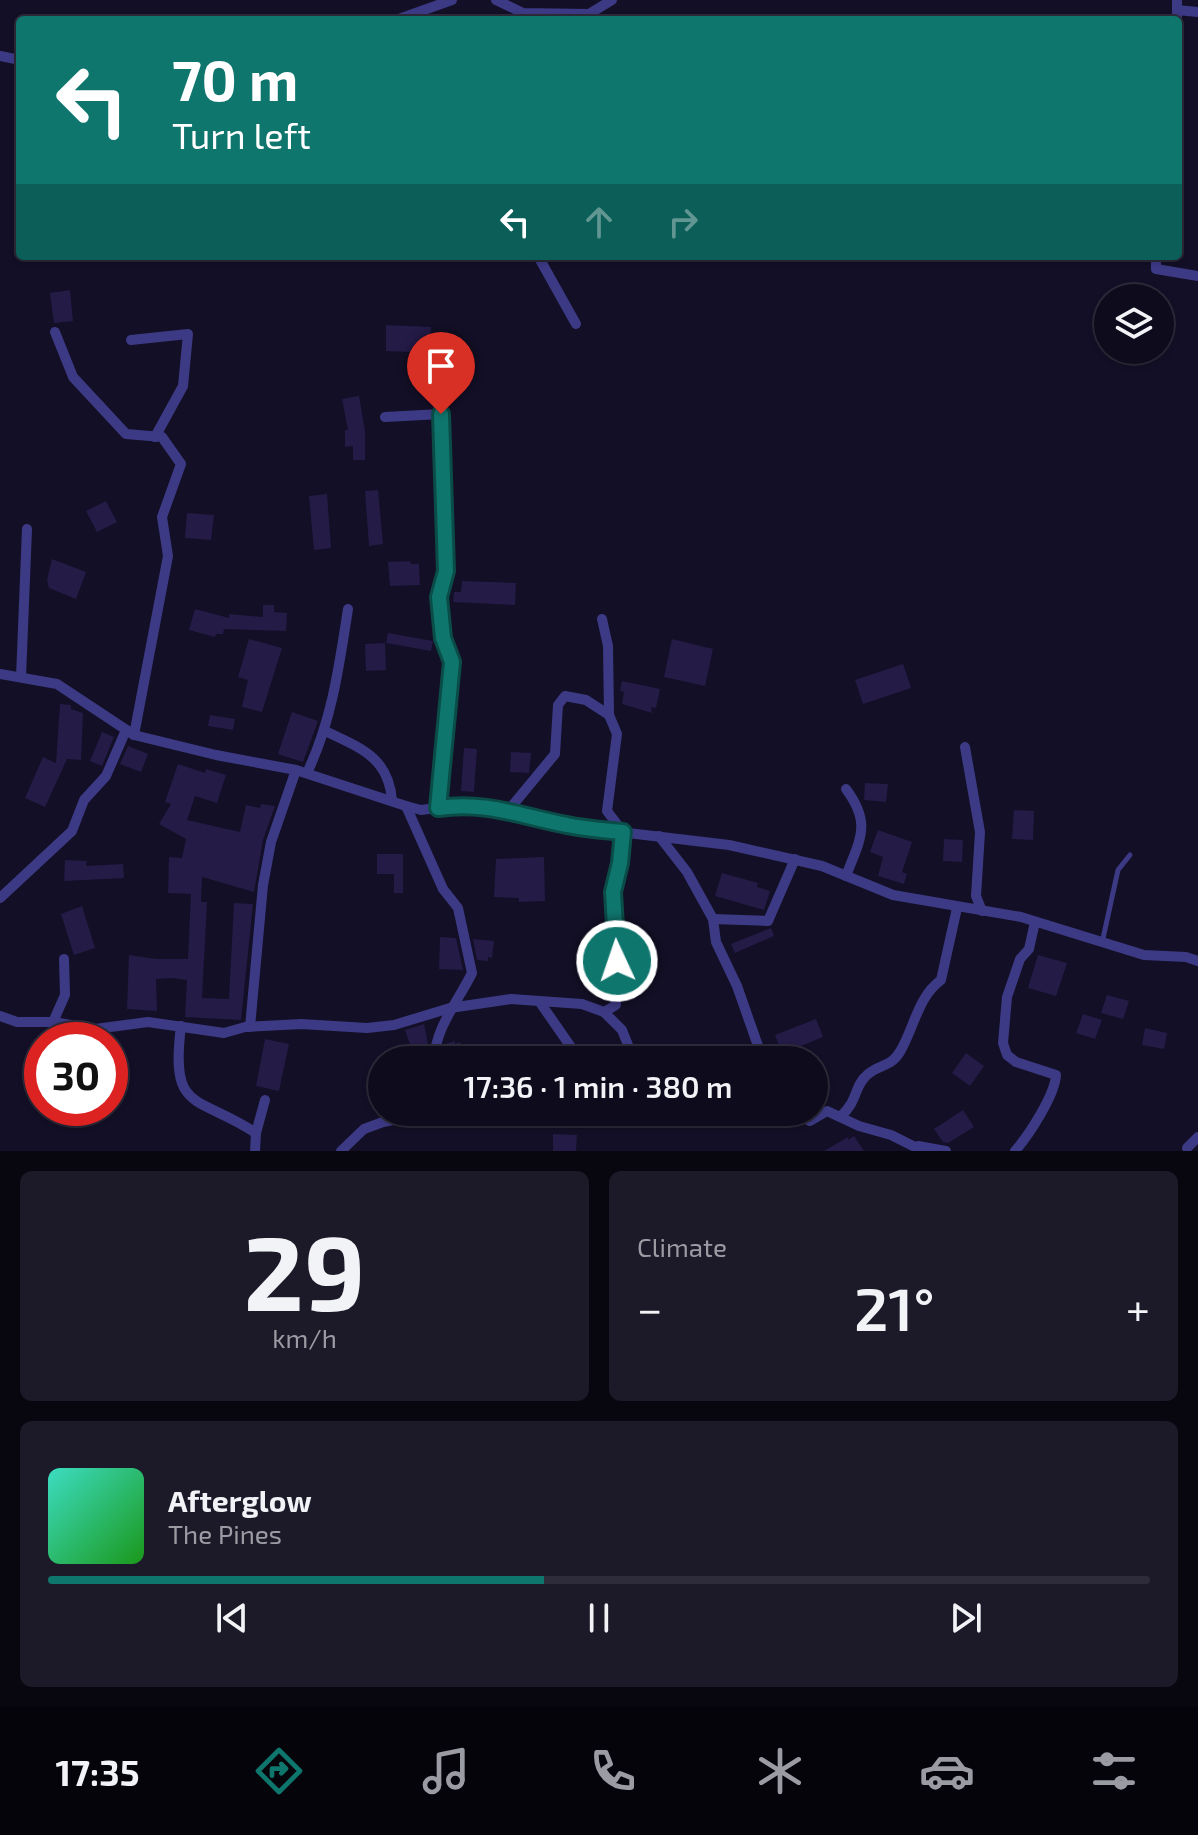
<!DOCTYPE html>
<html lang="en">
<head>
<meta charset="utf-8">
<style>
  body { margin:0; font-family:"Exo 2",sans-serif; background:#1c1929; color:#f1f3f6; height:100vh; display:flex; flex-direction:column; font-size:30px; white-space:nowrap }
  * { box-sizing:border-box; margin:0 }
  p { font-size:26px; color:#9b9ba3 }
  .icon { flex:none; width:44px; height:44px; fill:none; stroke:currentColor; stroke-width:2; stroke-linecap:round; stroke-linejoin:round }
  .map { position:relative; height:1151px; overflow:hidden }
  .details { display:flex; flex-direction:column; gap:20px; padding:20px; background:#08060f; flex:1 }
  .details>* { flex:none }
  .top-card { position:absolute; left:16px; top:16px; width:1166px; height:244px; border-radius:8px; box-shadow:0 2px 6px #0004,0 0 0 2px #2e2b3b; background:#0f766e; color:#fff; overflow:hidden }
  .buttons { position:absolute; left:1094px; top:284px; display:grid; gap:16px }
  .buttons a { display:grid; place-items:center; width:80px; height:80px; border-radius:50%; background:#0e0b1c; box-shadow:0 2px 6px #0004,0 0 0 2px #2e2b3b; font-size:40px }
  .speed { position:absolute; left:24px; top:1022px; display:flex; gap:16px; font-size:40px; font-weight:700; text-align:center }
  .speed>* { display:grid; place-content:center; width:104px; height:104px; border-radius:50%; background:#0e0b1c; box-shadow:0 2px 6px #0004,0 0 0 2px #2e2b3b; line-height:1 }
  .speed .limit { border:12px solid #d22; background:#fff; color:#111 }
  .pin { position:absolute; display:grid; place-items:center; width:68px; height:68px; color:#fff; margin:-82px -34px; border-radius:50% 50% 50% 0; rotate:-45deg; box-shadow:0 0 8px #0007 }
  .pin .icon { rotate:45deg }
  .me { position:absolute; width:88px; margin:-44px; rotate:357deg; stroke-linejoin:round; filter:drop-shadow(0 0 6px #0008) }
  .turn { display:flex; align-items:center; gap:28px; height:168px; padding:0 24px; font-size:36px }
  .turn .icon { width:104px; height:104px; stroke-width:2.5 }
  .turn b { display:block; font-size:56px; line-height:68px }
  .lanes { display:flex; align-items:center; height:76px; padding:0 24px; background:#0003; justify-content:center; gap:40px; direction:ltr }
  .lanes .off { opacity:.35 }
  .big { font-size:60px; font-weight:600; line-height:1.1 }
  .details .tile { flex:1; display:flex; flex-direction:column; justify-content:center; gap:12px; min-width:0; padding:0 28px; border-radius:12px; background:#1c1929 }
  .details .dial { align-items:center; gap:0 }
  .dial b { font-size:104px; line-height:1 }
  .song { display:flex; align-items:center; gap:24px }
  .cover { width:96px; height:96px; border-radius:12px; background:linear-gradient(135deg,hsl(170 70% 55%),hsl(120 70% 35%)) }
  .played { height:8px; border-radius:4px; background:linear-gradient(90deg,#0f766e 45%,#2e2b3b 45%) }
  .keys { display:flex; justify-content:space-around; direction:ltr }
  .heat { display:flex; justify-content:space-between; align-items:center; font-size:44px; direction:ltr }
  .details .tiles { flex:1; display:grid; gap:20px; grid-template-columns:1fr 1fr }
  .tile:last-child { grid-column:span 2 }
  .trip { position:absolute; left:368px; top:1046px; width:460px; height:80px; border-radius:40px; background:#0e0b1c; box-shadow:0 2px 6px #0004,0 0 0 2px #2e2b3b; font-weight:600; line-height:80px; text-align:center }
  .menu { display:flex; height:128px; justify-content:space-around; align-items:center; background:#06040b; color:#9b9ba3 }
  .menu .icon { width:56px; height:56px }
  .menu .active { color:#0f766e }
  .menu b { font-size:36px; color:#f1f3f6 }
  .map>svg:first-child { display:block }
</style>
</head>
<body>
<div class="map">
<svg width="1198" height="1151" viewBox="0 0 1198 1151">
  <rect width="100%" height="100%" fill="#130f26"/>
  <g fill="#241b47">
    <path d="M70,290L73,321L54,323L50,293Z"/>
    <path d="M386,325L431,327L430,353L386,351Z"/>
    <path d="M359,396L365,431V460H353V446L345,447V430H348L342,399Z"/>
    <path d="M378,490L383,544L369,546L365,491Z"/>
    <path d="M327,494L331,548L314,550L309,496Z"/>
    <path d="M106,501L117,522L97,532L86,511Z"/>
    <path d="M187,513L214,515L211,540L185,538Z"/>
    <path d="M52,559L86,572L76,599L49,588L47,580Z"/>
    <path d="M410,561L411,564H419L420,585L390,586L388,562Z"/>
    <path d="M462,581L516,583L515,605L453,602L454,592H461Z"/>
    <path d="M263,605H274V612L287,613L286,631L224,629L223,634H216L215,637L189,630L195,609L229,618V614L263,617Z"/>
    <path d="M388,633L433,641L431,651L386,643Z"/>
    <path d="M249,639L282,648L262,712L242,707L248,680L238,677Z"/>
    <path d="M672,639L713,649L705,686L664,677Z"/>
    <path d="M385,643L386,670L366,671L365,644Z"/>
    <path d="M903,664L911,688L863,704L855,680Z"/>
    <path d="M622,681L660,689L656,708L651,707L652,713L622,704L624,692L620,691Z"/>
    <path d="M60,704L71,705V709L83,713L81,760L67,759L45,807L25,798L43,757L56,763Z"/>
    <path d="M292,712L318,721L303,762L278,754Z"/>
    <path d="M210,715L235,719L233,730L208,726Z"/>
    <path d="M102,732L114,737L102,766L90,761Z"/>
    <path d="M128,746L148,754L141,772L120,764Z"/>
    <path d="M464,748L477,749L474,792L461,791Z"/>
    <path d="M511,752L531,753L529,773L510,772Z"/>
    <path d="M178,764L205,773L206,769L226,775L217,803L195,796L187,820L240,832L246,805L260,808L261,804L275,806L263,840L254,892L202,877L201,902H207L202,998L229,999L234,903L253,904L241,1020L185,1017L187,980L172,978L156,979L157,1011L127,1009L129,955L156,959H188L191,894L168,893L169,857L182,858L186,839L159,824L171,804L165,802Z"/>
    <path d="M865,783L888,784L886,802L864,800Z"/>
    <path d="M1014,810L1034,811L1033,840L1012,839Z"/>
    <path d="M878,830L912,842L902,872L907,874L904,884L878,876L883,857L870,852Z"/>
    <path d="M944,839L963,840L962,862L943,861Z"/>
    <path d="M377,854H403V893H394V874H377Z"/>
    <path d="M544,857L545,901L519,902V898L494,897L496,859Z"/>
    <path d="M65,860L87,861L86,866L123,864L124,878L64,881Z"/>
    <path d="M722,873L758,883L757,887L770,891L764,910L715,896Z"/>
    <path d="M82,906L95,948L74,955L61,914Z"/>
    <path d="M771,928L774,936L735,953L731,944Z"/>
    <path d="M440,937L456,938L463,970L439,969Z"/>
    <path d="M473,939L494,941L492,958L488,957V961L477,960Z"/>
    <path d="M1038,955L1067,963L1056,996L1028,988Z"/>
    <path d="M1107,995L1129,1001L1123,1019L1101,1013Z"/>
    <path d="M1083,1014L1102,1020L1095,1039L1076,1033Z"/>
    <path d="M816,1019L823,1037L782,1054L775,1035Z"/>
    <path d="M424,1024L428,1044L412,1050L405,1030Z"/>
    <path d="M1145,1028L1167,1033L1164,1049L1142,1045Z"/>
    <path d="M265,1039L289,1044L279,1091L256,1086Z"/>
    <path d="M455,1041V1044L460,1042L466,1060H443L445,1044Z"/>
    <path d="M966,1053L984,1066L970,1086L952,1073Z"/>
    <path d="M963,1110L974,1127L948,1143L943,1142L934,1129Z"/>
    <path d="M553,1134L577,1135L576,1151H553Z"/>
    <path d="M854,1136L864,1151H824L848,1137V1140Z"/>
  </g>
  <g fill="none" stroke-linecap="round" stroke-linejoin="round">
    <path stroke="#3d3a85" stroke-width="5" d="M1102,943L1118,870L1130,855"/>
    <g stroke="#3d3a85" stroke-width="10">
      <path d="M496,0L523,13L589,14L612,0"/>
      <path d="M1177,0V20"/>
      <path d="M1177,10L1198,12"/>
      <path d="M396,20L452,0"/>
      <path d="M0,56L20,60"/>
      <path d="M1178,78V95"/>
      <path d="M538,256L576,324"/>
      <path d="M1156,256V269L1198,276"/>
      <path d="M55,332L73,377L126,434L162,437L181,464L162,517L168,556L134,735"/>
      <path d="M131,340L188,334L183,386L155,437"/>
      <path d="M385,417L441,414L446,571L439,597L443,638L452,662L438,808"/>
      <path d="M0,674L57,684L134,735L216,755L296,770L406,806L421,810L467,804L569,826L729,845L822,866L893,895L1021,917L1144,955L1186,957L1198,961"/>
      <path d="M21,677L27,529"/>
      <path d="M325,731C360,748 389,757 392,801"/>
      <path d="M965,747L980,832L976,896L982,911"/>
      <path d="M307,773C332,720 339,667 348,609"/>
      <path d="M406,806L443,889L458,908L472,973C460,998 433,1031 435,1060"/>
      <path d="M507,812L555,754L558,705L565,696L586,700L609,715"/>
      <path d="M659,836L687,872L713,919L716,942L737,986L763,1060"/>
      <path d="M846,876C860,839 872,824 846,789"/>
      <path d="M0,898L72,831L84,800L106,776L126,730"/>
      <path d="M713,919L768,921L795,859"/>
      <path d="M539,1001L580,1060"/>
      <path d="M604,1012L622,1030L634,1060"/>
      <path d="M0,1016L17,1022H53L95,1029L148,1022L224,1033L245,1027L301,1024L367,1028L394,1025L450,1008L511,999L582,1004L604,1012L616,1005L613,892L620,863L623,832L607,811L617,734L609,715L608,646L602,619"/>
      <path d="M53,1022L65,995L64,959"/>
      <path d="M181,1026C170,1113 196,1094 256,1133"/>
      <path d="M250,1027L263,885L271,842L296,770"/>
      <path d="M792,1112L810,1121L827,1111L859,1126L891,1135L923,1151"/>
      <path d="M841,1116C858,1101 854,1086 867,1075C881,1063 891,1068 901,1050C915,1025 918,997 941,980L957,908"/>
      <path d="M556,1120L615,1112"/>
      <path d="M918,1146L946,1151"/>
      <path d="M1187,1148L1198,1137"/>
      <path d="M255,1151L256,1133L265,1100"/>
      <path d="M341,1151L364,1129L383,1122L434,1112"/>
      <path d="M1015,1151C1029,1135 1055,1095 1056,1075L1016,1062L1007,1055L1003,1043L1007,997L1020,959L1029,949L1035,922"/>
    </g>
  </g>
  <g fill="none" stroke-linecap="round" stroke-linejoin="round">
    <defs>
      <path id="route" d="M441,414L446,571L439,597L443,638L452,662L438,808C486,801 520,816 567,825C585,829 604,830 623,832L620,863L613,892L617,961"/>
    </defs>
    <use href="#route" stroke="#0a4d48" stroke-width="20"/>
    <use href="#route" stroke="#0f766e" stroke-width="14"/>
  </g>
</svg>
<div class="buttons">
<a><svg class="icon" aria-label="layers" viewBox="0 0 24 24"><path d="M12 4l9 5-9 5-9-5zM3 14l9 5 9-5"/></svg></a>
</div>
<div class="speed"><div class="limit">30</div></div>
<div class="pin" style="left:441px;top:414px;background:#d93025"><svg class="icon" aria-label="arrive" viewBox="0 0 24 24"><path d="M6 21V4h12l-3 4 3 4H6"/></svg></div>
<svg class="me" style="left:617px;top:961px" viewBox="-20 -20 40 40"><circle r="17" fill="#0f766e" stroke="#fff" stroke-width="3"/><path d="M0-11L8 9 0 5-8 9z" fill="#fff"/></svg>
<div class="trip">17:36 · 1 min · 380 m</div>
<div class="top-card">
<div class="turn"><svg class="icon" aria-label="left" viewBox="0 0 24 24"><path d="M17 20v-9H6M10 6l-5 5 5 5"/></svg><div><b>70 m</b>Turn left</div></div>
<div class="lanes"><svg class="icon" aria-label="left" viewBox="0 0 24 24"><path d="M17 20v-9H6M10 6l-5 5 5 5"/></svg><svg class="icon off" aria-label="ahead" viewBox="0 0 24 24"><path d="M12 20V5M6 11l6-6 6 6"/></svg><svg class="icon off" aria-label="right" viewBox="0 0 24 24"><path d="M7 20v-9h11M14 6l5 5-5 5"/></svg></div>
</div>
</div>
<section class="details">
<div class="tiles">
<div class="tile dial"><b>29</b><p>km/h</p></div>
<div class="tile"><p>Climate</p>
<div class="heat"><a>−</a><b class="big">21°</b><a>+</a></div>
</div>
<div class="tile">
<div class="song"><i class="cover"></i><div><b>Afterglow</b><p>The Pines</p></div></div>
<div class="played"></div>
<div class="keys"><svg class="icon" aria-label="previous" viewBox="0 0 24 24"><path d="M18 5L8 12l10 7zM5 5v14"/></svg><svg class="icon" aria-label="pause" viewBox="0 0 24 24"><path d="M8 5v14M16 5v14"/></svg><svg class="icon" aria-label="next" viewBox="0 0 24 24"><path d="M6 5l10 7-10 7zM19 5v14"/></svg></div>
</div>
</div>
</section>
<nav class="menu">
<b>17:35</b>
<svg class="icon active" aria-label="directions" viewBox="0 0 24 24"><path d="M12 3l9 9-9 9-9-9zM9 14v-3h6M13 9l2 2-2 2"/></svg>
<svg class="icon" aria-label="music" viewBox="0 0 24 24"><path d="M9 18V5l10-2v13"/><circle cx="6" cy="18" r="3"/><circle cx="16" cy="16" r="3"/></svg>
<svg class="icon" aria-label="phone" viewBox="0 0 24 24"><path d="M5 4h4l2 5-3 2q2 4 5 5l2-3 5 2v4C11 20 4 13 5 4z"/></svg>
<svg class="icon" aria-label="climate" viewBox="0 0 24 24"><path d="M12 3v18M4 7l16 10M4 17L20 7"/></svg>
<svg class="icon" aria-label="car" viewBox="0 0 24 24"><path d="M5 17H2v-5l4-1 3-4h7l3 4 3 1v5h-3M9 17h6M6 11h13"/><circle cx="7" cy="17" r="2"/><circle cx="17" cy="17" r="2"/></svg>
<svg class="icon" aria-label="filters" viewBox="0 0 24 24"><path d="M4 7h16M4 17h16"/><circle cx="9" cy="7" r="2"/><circle cx="15" cy="17" r="2"/></svg>
</nav>
</body>
</html>
